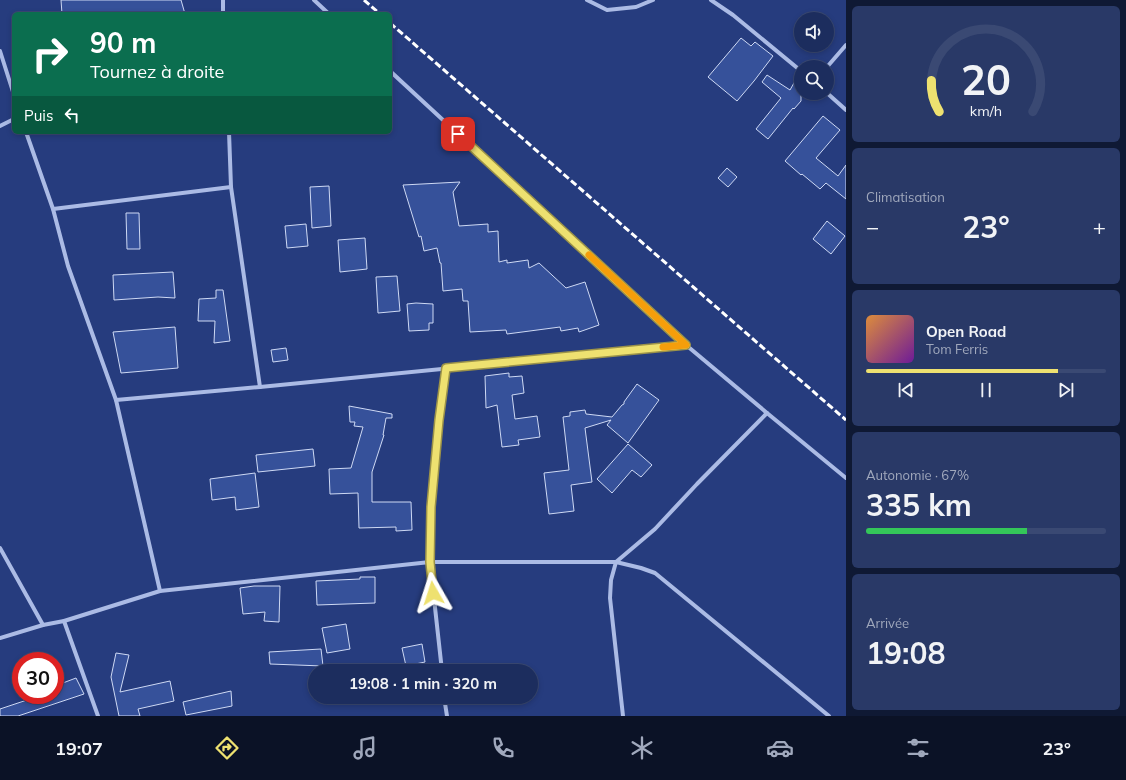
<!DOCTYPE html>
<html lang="fr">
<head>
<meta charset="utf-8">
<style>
  body { margin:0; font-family:Mulish,sans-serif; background:#293967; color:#f1f3f6; height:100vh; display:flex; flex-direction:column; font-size:15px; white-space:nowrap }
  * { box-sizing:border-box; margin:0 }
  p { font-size:13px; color:#a0a8bc }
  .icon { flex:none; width:22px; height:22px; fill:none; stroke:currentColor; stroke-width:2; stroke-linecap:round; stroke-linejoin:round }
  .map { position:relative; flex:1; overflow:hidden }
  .sheet { display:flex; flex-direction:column; gap:6px; padding:6px; background:#0f1934; width:280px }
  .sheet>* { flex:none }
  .banner { position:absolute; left:12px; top:12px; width:380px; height:122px; border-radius:6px; box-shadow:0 2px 6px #0003,0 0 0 1px #3a4973; background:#0b6e4f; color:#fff; overflow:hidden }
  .fabs { position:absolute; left:794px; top:12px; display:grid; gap:8px }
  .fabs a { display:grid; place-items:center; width:40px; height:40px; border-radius:50%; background:#1c2d5e; box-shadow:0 2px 6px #0003,0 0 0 1px #3a4973; font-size:20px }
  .speed { position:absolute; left:12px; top:652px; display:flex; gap:8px; font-size:20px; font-weight:700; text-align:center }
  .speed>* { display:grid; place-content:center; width:52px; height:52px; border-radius:50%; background:#1c2d5e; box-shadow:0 2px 6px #0003,0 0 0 1px #3a4973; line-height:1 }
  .speed .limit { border:6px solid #d22; background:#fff; color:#111 }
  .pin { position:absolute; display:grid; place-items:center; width:34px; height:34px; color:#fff; margin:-17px; border-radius:8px; box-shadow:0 2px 6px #0006 }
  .me { position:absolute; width:44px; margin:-22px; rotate:354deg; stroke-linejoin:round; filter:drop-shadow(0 0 3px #0008) }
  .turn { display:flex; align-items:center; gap:14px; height:84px; padding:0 12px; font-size:18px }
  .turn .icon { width:52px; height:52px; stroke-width:2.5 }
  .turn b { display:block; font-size:28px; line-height:34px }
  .then { display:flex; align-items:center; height:38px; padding:0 12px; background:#0003; gap:8px; font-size:15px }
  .big { font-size:30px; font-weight:700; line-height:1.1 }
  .sheet .tile { flex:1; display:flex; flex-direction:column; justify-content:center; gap:6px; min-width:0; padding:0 14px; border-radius:6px; background:#293967 }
  .sheet .dial { align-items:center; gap:0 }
  .dial svg { height:104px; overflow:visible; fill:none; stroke:#3a4973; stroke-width:7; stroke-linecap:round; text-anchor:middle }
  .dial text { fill:#f1f3f6; stroke:none }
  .song { display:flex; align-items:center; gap:12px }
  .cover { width:48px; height:48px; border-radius:6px; background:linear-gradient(135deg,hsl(30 70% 55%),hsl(280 70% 35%)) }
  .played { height:4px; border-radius:2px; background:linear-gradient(90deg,#eee170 80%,#3a4973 80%) }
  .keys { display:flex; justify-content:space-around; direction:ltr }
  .heat { display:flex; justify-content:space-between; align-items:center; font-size:22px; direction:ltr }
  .charge { height:6px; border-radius:3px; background:linear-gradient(90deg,#34c759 67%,#3a4973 0) }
  .trip { position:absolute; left:308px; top:664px; width:230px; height:40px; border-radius:20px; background:#1c2d5e; box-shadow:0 2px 6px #0003,0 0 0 1px #3a4973; font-weight:700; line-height:40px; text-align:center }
  .tabs { display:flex; height:64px; justify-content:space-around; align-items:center; background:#0b1226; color:#a0a8bc }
  .tabs .icon { width:28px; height:28px }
  .tabs .active { color:#eee170 }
  .tabs b { font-size:18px; color:#f1f3f6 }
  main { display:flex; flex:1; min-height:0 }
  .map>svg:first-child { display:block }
</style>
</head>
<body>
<main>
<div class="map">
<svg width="846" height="716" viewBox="0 0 846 716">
  <rect width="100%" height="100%" fill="#263c7e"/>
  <g fill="#36519a" stroke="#ced9f4">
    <path d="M61,0H181L185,14H62Z"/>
    <path d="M741,38L751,46L755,42L773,56L754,81L737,101L708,77Z"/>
    <path d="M799,74H801V101L794,109L793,108L768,139L756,129L781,98L762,82L767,75L790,90Z"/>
    <path d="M823,116L840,130L816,158L838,176L846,165V199L826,183L820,189L802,174L801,175L785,161Z"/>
    <path d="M727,168L737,177L728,187L718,178Z"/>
    <path d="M460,182L453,192L459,226L488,224V232L498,231L499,262L507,260V263L528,260L529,268L539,263L566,288L585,282L599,325L579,332L578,328L561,331L560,327L507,334L506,330L470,332L468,301H463L462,289L443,291L441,263H440L437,248L424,251L421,236L419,237L403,185Z"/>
    <path d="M329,186L331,226L312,228L310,187Z"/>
    <path d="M126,213H139L140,249H127Z"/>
    <path d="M827,221L845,236L831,254L813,239Z"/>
    <path d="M306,224L308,246L287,248L285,226Z"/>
    <path d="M365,238L367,269L340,272L338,240Z"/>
    <path d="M173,272L175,298L158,297L114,300L113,275Z"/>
    <path d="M397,276L400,311L378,313L376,277Z"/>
    <path d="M216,290H223L230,341L214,343L215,321H198L199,299L216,298Z"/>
    <path d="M416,303L433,304V323H429V330L409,331L407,304Z"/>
    <path d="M175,327L178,368L121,373L113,332Z"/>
    <path d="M286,348L288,360L273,362L271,350Z"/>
    <path d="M509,373V377L522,376L524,393L512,395L515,419L537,416L540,437L518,440L519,445L502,447L497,405L486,408L485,376Z"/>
    <path d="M637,384L659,400L628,443L607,425L611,420L585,428L592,482L571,485L574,511L549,514L544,473L569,470L563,417L570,416V412L585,410L586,414L612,417L622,405L624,404V402Z"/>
    <path d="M349,406L392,414V418H386L383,435H384L372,472V502H411L412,530L396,531V527L359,528L358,493L330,494L329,469L351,468L363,427L354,426L355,422H350Z"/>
    <path d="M628,444L652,465L641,477L632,470L612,493L597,479Z"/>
    <path d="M313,449L315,466L258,472L256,455Z"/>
    <path d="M255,473L259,507L236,510L235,497L212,500L210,479Z"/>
    <path d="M360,577H375V603L317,605L316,581L360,579Z"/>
    <path d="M254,586H280L279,622L264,621L265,612L243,614L240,588Z"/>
    <path d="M346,624L350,649L327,653L322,628Z"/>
    <path d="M422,644L425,662L406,666L402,648Z"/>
    <path d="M321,649L323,666L270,664L269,652Z"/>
    <path d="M116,653L129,655L120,692L170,681L174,701L138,709L140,716H119L111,677Z"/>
    <path d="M76,678L84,694L18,716H0V709L36,697L35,695H55V686Z"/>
    <path d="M231,691L232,706L186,715L183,702Z"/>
  </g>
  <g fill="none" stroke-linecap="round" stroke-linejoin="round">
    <g stroke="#abbbe5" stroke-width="4">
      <path d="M223,0V14"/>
      <path d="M314,0L329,14"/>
      <path d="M587,0L607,10L636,7L653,0"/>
      <path d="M711,0L733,15L801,71"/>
      <path d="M0,51L14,95"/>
      <path d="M827,67L846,45"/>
      <path d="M390,71L686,345L767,413L846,478"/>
      <path d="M827,93L846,110"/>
      <path d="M0,126L14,119"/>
      <path d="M26,132L53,209L68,266L116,400L160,591"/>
      <path d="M229,132L231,187L260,387"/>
      <path d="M53,209L231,187"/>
      <path d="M116,400L260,387L686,345"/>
      <path d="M0,548L43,625"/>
      <path d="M64,621L98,716"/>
      <path d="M0,638L43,625L64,621L160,591L430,562H616L641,568L655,573L829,716"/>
      <path d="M442,671L430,562L431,507L439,420L446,368"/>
      <path d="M444,697L447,716"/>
      <path d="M623,716L610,598L611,580L616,562L655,529L697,484L767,413"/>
    </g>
    <g stroke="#fff" stroke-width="3" stroke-dasharray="7 3" stroke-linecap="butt">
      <path d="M364,0L380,14"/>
      <path d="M390,23L846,420"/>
    </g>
  </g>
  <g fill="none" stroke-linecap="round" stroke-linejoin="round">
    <defs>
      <path id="route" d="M433,593L430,562L431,507L439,420L446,368L686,345L458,134"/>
    </defs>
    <use href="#route" stroke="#9b9249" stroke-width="10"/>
    <use href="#route" stroke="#eee170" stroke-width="7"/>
    <path stroke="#f59e0b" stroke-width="7" d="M589,255L686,345L663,347"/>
  </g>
</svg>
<div class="fabs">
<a><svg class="icon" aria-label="sound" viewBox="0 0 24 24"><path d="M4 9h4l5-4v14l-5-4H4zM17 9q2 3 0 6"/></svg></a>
<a><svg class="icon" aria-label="search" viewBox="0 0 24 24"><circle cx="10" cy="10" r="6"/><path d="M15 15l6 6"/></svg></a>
</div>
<div class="speed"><div class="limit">30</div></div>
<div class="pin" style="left:458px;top:134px;background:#d93025"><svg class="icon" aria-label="arrive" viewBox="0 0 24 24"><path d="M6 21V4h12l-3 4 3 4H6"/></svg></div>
<svg class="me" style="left:433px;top:593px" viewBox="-20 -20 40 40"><path d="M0-17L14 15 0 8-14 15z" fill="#eee170" stroke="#fff" stroke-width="4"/></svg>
<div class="trip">19:08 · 1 min · 320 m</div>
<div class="banner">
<div class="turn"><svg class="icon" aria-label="right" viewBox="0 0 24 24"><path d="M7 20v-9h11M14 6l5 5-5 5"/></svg><div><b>90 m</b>Tournez à droite</div></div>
<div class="then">Puis<svg class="icon" aria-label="left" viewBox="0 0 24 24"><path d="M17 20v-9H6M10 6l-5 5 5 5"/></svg></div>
</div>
</div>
<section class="sheet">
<div class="tile dial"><svg viewBox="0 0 100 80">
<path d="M14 69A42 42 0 1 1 86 69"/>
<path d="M14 69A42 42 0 0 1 8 45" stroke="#eee170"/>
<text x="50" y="56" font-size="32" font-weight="700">20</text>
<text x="50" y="72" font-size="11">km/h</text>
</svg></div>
<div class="tile"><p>Climatisation</p>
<div class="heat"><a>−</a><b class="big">23°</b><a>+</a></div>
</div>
<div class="tile">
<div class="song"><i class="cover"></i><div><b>Open Road</b><p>Tom Ferris</p></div></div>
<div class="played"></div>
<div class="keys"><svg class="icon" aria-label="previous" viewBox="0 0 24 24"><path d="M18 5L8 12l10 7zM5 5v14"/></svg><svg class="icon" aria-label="pause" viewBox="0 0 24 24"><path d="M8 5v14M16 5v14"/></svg><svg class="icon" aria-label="next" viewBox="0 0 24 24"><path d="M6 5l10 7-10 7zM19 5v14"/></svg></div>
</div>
<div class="tile"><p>Autonomie · 67%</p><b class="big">335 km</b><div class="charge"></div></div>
<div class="tile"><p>Arrivée</p><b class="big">19:08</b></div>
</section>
</main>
<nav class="tabs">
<b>19:07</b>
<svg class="icon active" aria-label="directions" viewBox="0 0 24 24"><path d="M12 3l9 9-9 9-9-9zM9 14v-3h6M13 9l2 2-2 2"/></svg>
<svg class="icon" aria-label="music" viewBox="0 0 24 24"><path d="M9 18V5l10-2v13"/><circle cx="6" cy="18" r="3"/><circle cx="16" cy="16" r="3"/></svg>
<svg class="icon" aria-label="phone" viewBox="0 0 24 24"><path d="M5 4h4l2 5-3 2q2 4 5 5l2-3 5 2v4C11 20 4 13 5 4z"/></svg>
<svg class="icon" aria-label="climate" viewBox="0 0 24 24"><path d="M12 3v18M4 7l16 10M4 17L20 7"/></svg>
<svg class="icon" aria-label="car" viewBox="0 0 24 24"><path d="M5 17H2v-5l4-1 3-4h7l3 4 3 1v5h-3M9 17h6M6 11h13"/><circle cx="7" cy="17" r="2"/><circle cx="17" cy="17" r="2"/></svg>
<svg class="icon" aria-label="filters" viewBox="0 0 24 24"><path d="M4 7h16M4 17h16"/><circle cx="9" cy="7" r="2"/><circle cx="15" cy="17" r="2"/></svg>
<b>23°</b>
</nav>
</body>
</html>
